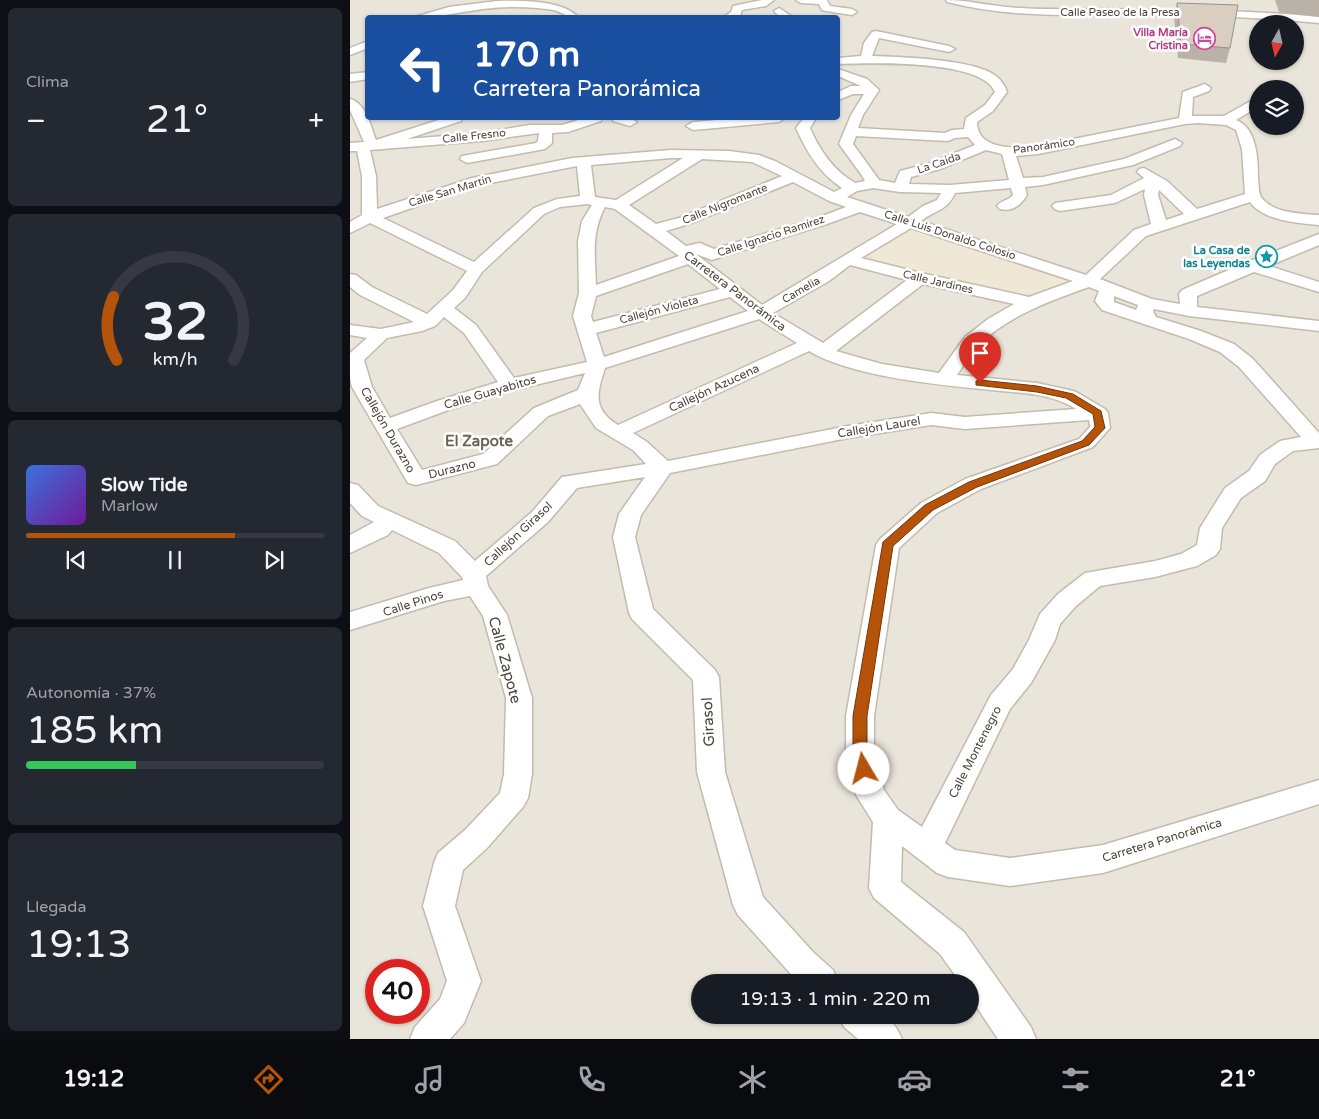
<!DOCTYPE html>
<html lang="es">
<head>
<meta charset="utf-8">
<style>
  body { margin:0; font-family:"Varela Round",sans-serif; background:#242831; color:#f1f3f6; height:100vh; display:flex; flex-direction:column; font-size:19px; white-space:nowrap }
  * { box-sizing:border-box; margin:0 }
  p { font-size:16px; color:#9ea1a6 }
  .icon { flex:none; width:28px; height:28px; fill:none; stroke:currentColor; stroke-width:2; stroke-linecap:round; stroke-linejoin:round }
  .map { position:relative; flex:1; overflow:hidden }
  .sheet { display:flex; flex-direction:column; gap:8px; padding:8px; background:#0d0f14; width:350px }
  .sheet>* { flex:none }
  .guide { position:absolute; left:15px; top:15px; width:475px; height:105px; border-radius:5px; box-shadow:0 1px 4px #0004; background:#1a4fa0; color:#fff; overflow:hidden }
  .needle { width:32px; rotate:188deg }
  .buttons { position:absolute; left:899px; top:15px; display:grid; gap:10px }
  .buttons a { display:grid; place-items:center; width:55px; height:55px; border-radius:50%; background:#171b24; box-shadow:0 1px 4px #0004; font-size:25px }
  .speed { position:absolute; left:15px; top:959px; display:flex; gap:10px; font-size:25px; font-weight:700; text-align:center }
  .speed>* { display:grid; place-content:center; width:65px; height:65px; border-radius:50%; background:#171b24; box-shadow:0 1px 4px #0004; line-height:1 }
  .speed .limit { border:8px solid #d22; background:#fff; color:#111 }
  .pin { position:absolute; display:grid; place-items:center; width:42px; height:42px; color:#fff; margin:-51px -21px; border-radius:50% 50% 50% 0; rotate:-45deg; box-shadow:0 0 5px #0007 }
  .pin .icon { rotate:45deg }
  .me { position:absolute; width:55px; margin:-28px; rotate:352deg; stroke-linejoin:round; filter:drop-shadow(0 0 4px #0008) }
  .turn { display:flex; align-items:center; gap:18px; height:105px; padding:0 25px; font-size:22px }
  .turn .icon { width:65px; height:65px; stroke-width:2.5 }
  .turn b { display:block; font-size:35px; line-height:42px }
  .big { font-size:38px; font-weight:600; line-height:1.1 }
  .sheet .widget { flex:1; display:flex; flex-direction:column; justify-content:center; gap:8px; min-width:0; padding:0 18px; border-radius:8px; background:#242831 }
  .sheet .dial { align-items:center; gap:0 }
  .dial svg { height:130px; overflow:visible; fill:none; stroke:#363941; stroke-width:7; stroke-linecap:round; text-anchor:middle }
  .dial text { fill:#f1f3f6; stroke:none }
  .song { display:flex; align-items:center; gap:15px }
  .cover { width:60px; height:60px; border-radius:8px; background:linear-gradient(135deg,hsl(220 70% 55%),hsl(280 70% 35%)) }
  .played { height:5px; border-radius:2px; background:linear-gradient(90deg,#b45309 70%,#363941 70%) }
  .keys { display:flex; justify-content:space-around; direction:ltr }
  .heat { display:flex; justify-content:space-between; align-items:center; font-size:28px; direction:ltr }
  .charge { height:8px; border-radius:4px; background:linear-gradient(90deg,#34c759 37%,#363941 0) }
  .trip { position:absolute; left:341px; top:974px; width:288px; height:50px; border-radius:25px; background:#171b24; box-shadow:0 1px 4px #0004; font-weight:600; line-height:50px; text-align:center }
  .tabs { display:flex; height:80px; justify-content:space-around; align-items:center; background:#090b0e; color:#9ea1a6 }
  .tabs .icon { width:35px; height:35px }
  .tabs .selected { color:#b45309 }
  .tabs b { font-size:22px; color:#f1f3f6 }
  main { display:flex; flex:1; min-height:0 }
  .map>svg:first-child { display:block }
</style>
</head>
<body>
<main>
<section class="sheet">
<div class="widget"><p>Clima</p>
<div class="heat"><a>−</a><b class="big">21°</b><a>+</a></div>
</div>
<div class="widget dial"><svg viewBox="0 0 100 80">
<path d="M14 69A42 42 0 1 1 86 69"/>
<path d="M14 69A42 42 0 0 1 12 30" stroke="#b45309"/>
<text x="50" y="56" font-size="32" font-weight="700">32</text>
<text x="50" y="72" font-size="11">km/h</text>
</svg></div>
<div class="widget">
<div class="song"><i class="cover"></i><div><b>Slow Tide</b><p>Marlow</p></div></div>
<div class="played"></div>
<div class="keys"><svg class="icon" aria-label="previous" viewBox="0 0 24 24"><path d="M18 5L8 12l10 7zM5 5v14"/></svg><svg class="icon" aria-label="pause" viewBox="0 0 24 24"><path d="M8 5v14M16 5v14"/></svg><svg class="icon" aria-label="next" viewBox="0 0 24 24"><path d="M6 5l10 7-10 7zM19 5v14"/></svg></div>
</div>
<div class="widget"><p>Autonomía · 37%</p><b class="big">185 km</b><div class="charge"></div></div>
<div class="widget"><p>Llegada</p><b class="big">19:13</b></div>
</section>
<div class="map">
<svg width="969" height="1039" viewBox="0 0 969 1039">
  <rect width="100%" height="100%" fill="#f6f3ec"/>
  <path fill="#eae5da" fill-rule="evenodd" d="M0,0H969V1039H0ZM18,18H488V118H18ZM908,24H945V61H908ZM908,89H945V126H908ZM26,970H69V1012H26ZM350,982H620V1015H350Z"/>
  <path fill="#efe8d6" d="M566,227L725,281L680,298L537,268L517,252Z"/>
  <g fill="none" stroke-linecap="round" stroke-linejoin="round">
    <defs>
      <g id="minor">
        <path d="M412,0H424L416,6L392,10L390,16L372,18L381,12L383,6Z"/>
        <path d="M446,0H477L480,6L502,9L507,12L502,15L476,11L472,10L469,4L451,3Z"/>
        <path d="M596,0C612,0 626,3 641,5C661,8 682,9 702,9C791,10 880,8 969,17V23C908,17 848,15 787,15C723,15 660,18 597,2Z"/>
        <path d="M147,1C170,0 214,0 229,18C217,18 214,13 204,10C191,8 178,7 165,7C130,6 96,18 61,18L99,7Z"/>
        <path d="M429,8L444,18H431L424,11Z"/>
        <path d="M526,31L599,46L605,49L599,52L529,38L522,56C551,57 624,59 646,76C651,80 655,86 657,92L643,111L627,122C627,151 668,149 688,146L829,118L833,92L855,84L861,88L859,91L843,97L842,116H874L908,97V107L886,120C907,128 908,159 908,178C909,184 908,191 911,197C922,213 952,214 969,215V225C947,223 914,221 900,202L796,236L750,279L802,299L830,304L829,294L832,290L895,263L969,234V245L919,266L969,282V292L904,272L847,296V307L969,321V331L839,316L804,309L803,311L806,317L851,331L884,344L903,359L969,433V448L943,451L925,464L915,481L891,498L872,528L870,549L866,555L847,566L839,568L805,577L750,586L726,606L710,624L705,640L681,683L660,709L595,843L605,850L660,858L753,845L969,780V804L753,873L660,886L598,877L587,873L552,846L551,882L614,932L681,1027L686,1039H648L620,997V982H610L590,954L524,898L519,888L523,822L506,795L496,756V716L526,545L530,539L571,503L615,479L729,439L740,427L739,420L615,429L581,425L498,438L320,473L291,515L285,537L303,609L365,670L369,677L375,772L413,897L463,952L483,970L488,982H448L388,915L383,905L347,772L343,680L282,619L279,613L263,537L269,514L295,477L227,488L198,522L136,576L138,586L157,615L182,698V774L178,798L173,807L137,848L113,870L105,906L131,981L114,1023L100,1039H60L65,1027L90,999L97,981L73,906L84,863L88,853L115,830L150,793L154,774L156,698L133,616L120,596L94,601L0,630V612L79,588L113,580L112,577L89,553L42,530L38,535L0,553V535L24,522L12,516L0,503V483L8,485L28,506L105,541L125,561L182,512L212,477L296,464L283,450L246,428L230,404L198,416L147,464L66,485L58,483L2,387L0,378V353L17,338L0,335V325L31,329L64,322L10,295L0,287V274L6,275L22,287L77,314L103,290L117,271L20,223L0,233V222L12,215V176L7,151H0V143L14,142L0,110V99C16,103 21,127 26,140L95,118H112L111,121L57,139L132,133L179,125H212L235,118H252L251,121L218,132L202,133V143L195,149L117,163L110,159L112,156L186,143L188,141L189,133L132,141L20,150L26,176L27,209L122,178L222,158L321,150L379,151L409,155L425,161L484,192L492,188C470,174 456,151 446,128L454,118H466L460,128C470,151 483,170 505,183L515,181L511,174L489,144L501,115L514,94H503L488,100V92L501,86H511L488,76V69L517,79L529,90L513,115L508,128L595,133L602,130L614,129L616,118L635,105L645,92C632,59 519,63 488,64V58L511,56L514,43L522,32ZM848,123L876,125L886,130L892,149L895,194L847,209L817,181L794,168L789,169L787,172L794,178L761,195L705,203L702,206L705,209L710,211L765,203L795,189L794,195L801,224L784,230L736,275L571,221C587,209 597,211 605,193L661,188L663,195C658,201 651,200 647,206L650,209C662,212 671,205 677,195L675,187L693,185L783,165L830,146L832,143L825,139L774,159L693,177L673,178L666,156L688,154L835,124ZM506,136L598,141L605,138L618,137L625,145L580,163L550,171L545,183L529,180L503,144ZM636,150L652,154L659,180L600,185L559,184L561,177L590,169ZM321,158H333L266,200L245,197L241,165ZM352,159L402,162L432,176L329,218L306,224L279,205ZM227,166L230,196L207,199L184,208L124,262L33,218L125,186ZM443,182L479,201L496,207L467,218L364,249L350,243L336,246L316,231L339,224ZM523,188L550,192L591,193L587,200L573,206L558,217L497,197L507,191ZM809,190L834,214L816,220L808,195ZM238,204L242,205L232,221L228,241L229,293L223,316L237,362L164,378L126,325L104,308L115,298L132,272L194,214L210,207ZM255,207L265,209L329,256L246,285C245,256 241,233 255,207ZM510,212L547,224L412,305L346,254L362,260L368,258L477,224ZM561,228L723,281L679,297L571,273L511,258ZM338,264L370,289L243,322L241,316L246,296ZM500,265L557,280L473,343L423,313L479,281ZM573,284L664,304L638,319L615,337L589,373L532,364L486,351ZM739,287L749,291L745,301L752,310L839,339L870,352L889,367L951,437L930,441L910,455L899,471L875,488L850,528L847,545L831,554L805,561L735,573L708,594L690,614L679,640L663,669L641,695L572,827L548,810L534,790L524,756V716L549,548L587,513L631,489L743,447L760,428L758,413L755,409L726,392L719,390L687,383L607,375C614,365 620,352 629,344C660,315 700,301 739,287ZM764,296L788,305L786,310L764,302ZM380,297L398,311L254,357L246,333ZM94,317L114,333L148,382L87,401L40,418L22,387L14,360L37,338L72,331L85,326ZM409,319L447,343L268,425C242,409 247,393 255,368ZM459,351C502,377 590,385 641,390C671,393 701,393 726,409L615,417L581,413L498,426L318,461L297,442L283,433ZM235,373L228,390L184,408L133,454L72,470L47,429L101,409L164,390Z"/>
        <path d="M18,41V48L0,55V48Z"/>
        <path d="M18,72V79L0,82V74Z"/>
        <path d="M262,118H279L287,122L280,126L263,121Z"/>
        <path d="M392,118H435L429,122L343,130L336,126L343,122Z"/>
        <path d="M489,1015C519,1015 539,1007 552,1039H508L494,1027Z"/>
      </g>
    </defs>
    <use href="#minor" stroke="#c2bbae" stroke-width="3"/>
    <use href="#minor" fill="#fff" fill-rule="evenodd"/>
  </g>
  <g fill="#bab2a6">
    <path d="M925,0H969V17L929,12Z"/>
    <path d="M827,3L880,48L876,63L828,58L824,17Z"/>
  </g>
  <path fill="#d8cfc1" stroke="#979187" d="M827,3L888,5L880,48L831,44Z"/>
  <path fill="#b45309" stroke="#753606" d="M630,380L687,386L723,394L751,411L755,428L739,445L627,487L583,510L543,546L517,716V756L521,769L519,774L514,775L509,774L503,756V716L533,542L575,505L619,482L732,441L745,427L743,414L716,398L687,392L626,385V381Z"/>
  <defs>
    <symbol id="hotel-ring" viewBox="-11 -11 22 22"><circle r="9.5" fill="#fff" stroke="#d1479c" stroke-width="1.5"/><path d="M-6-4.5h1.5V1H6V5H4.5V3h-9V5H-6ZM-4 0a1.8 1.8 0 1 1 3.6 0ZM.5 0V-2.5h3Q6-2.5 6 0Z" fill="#d1479c"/></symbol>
    <symbol id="sight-ring" viewBox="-11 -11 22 22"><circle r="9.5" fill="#fff" stroke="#0f9aa8" stroke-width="1.5"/><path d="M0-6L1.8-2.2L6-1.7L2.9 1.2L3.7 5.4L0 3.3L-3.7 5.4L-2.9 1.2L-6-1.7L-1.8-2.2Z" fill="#0f9aa8"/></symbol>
  </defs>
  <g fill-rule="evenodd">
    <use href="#hotel-ring" x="842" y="26" width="25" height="25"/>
    <use href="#sight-ring" x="904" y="244" width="25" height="25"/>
  </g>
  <g text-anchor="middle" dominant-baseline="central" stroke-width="5" stroke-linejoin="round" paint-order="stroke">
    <g font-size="11" fill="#4b4439" stroke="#fff">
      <text x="770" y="12">Calle Paseo de la Presa</text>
      <text transform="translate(124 136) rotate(-6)">Calle Fresno</text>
      <text transform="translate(694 146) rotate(-8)">Panorámico</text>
      <text transform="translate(589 163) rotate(-19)">La Caida</text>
      <text transform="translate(100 191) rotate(-17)">Calle San Martín</text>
      <text transform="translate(375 204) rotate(-22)">Calle Nigromante</text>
      <text transform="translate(600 235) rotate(18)">Calle Luis Donaldo Colosio</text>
      <text transform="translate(421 236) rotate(-18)">Calle Ignacio Ramírez</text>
      <text transform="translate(588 282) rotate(13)">Calle Jardines</text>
      <text transform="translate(451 290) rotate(-30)">Camelia</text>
      <text transform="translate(309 310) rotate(-15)">Callejón Violeta</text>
    </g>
    <g font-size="11" font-weight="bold" fill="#b23c85" stroke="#fff" text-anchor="end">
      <text x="838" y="32">Villa María<tspan x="838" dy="13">Cristina</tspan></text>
    </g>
    <g font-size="11" font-weight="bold" fill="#0d838f" stroke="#fff" text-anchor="end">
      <text x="900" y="250">La Casa de<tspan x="900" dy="13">las Leyendas</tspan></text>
    </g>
    <g font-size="12" fill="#4b4439" stroke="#fff">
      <text transform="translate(385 291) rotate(37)">Carretera Panorámica</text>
      <text transform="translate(364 388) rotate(-25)">Callejón Azucena</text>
      <text transform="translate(140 392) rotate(-16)">Calle Guayabitos</text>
      <text transform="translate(529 427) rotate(-9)">Callejón Laurel</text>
      <text transform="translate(38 430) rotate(60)">Callejón Durazno</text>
      <text transform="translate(102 469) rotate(-14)">Durazno</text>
      <text transform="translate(168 534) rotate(-43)">Callejón Girasol</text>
      <text transform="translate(63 603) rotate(-18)">Calle Pinos</text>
      <text transform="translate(625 752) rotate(-63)">Calle Montenegro</text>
      <text transform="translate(812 840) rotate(-17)">Carretera Panorámica</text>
    </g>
    <g font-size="15" font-weight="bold" fill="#6e6250" stroke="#fff">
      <text x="129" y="441">El Zapote</text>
    </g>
    <g font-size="15" fill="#4b4439" stroke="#fff">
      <text transform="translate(155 660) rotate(75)">Calle Zapote</text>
      <text transform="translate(358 722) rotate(-93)">Girasol</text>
    </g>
  </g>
</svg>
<div class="buttons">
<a><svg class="needle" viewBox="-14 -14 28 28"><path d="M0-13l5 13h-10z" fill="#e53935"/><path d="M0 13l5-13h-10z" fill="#9ea1a6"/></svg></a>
<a><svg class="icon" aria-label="layers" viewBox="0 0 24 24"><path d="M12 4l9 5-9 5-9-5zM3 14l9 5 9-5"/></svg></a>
</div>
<div class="speed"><div class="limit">40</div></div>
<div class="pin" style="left:630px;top:383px;background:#d93025"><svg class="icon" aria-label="arrive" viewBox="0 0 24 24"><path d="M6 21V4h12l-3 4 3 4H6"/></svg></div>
<svg class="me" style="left:514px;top:769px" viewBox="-20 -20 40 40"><circle r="19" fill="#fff"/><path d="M0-13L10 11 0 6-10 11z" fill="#b45309"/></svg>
<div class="trip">19:13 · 1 min · 220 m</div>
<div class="guide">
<div class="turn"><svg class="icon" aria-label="left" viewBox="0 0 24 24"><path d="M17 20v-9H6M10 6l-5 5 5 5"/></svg><div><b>170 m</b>Carretera Panorámica</div></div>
</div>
</div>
</main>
<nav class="tabs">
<b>19:12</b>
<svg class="icon selected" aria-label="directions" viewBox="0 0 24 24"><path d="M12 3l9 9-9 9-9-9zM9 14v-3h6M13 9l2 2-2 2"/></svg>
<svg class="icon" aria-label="music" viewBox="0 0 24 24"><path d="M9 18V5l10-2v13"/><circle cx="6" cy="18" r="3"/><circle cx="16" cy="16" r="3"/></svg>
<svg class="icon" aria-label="phone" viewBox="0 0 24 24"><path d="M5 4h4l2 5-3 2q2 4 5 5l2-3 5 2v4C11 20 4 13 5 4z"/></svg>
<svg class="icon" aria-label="climate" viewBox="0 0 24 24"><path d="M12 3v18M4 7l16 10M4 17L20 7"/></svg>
<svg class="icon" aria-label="car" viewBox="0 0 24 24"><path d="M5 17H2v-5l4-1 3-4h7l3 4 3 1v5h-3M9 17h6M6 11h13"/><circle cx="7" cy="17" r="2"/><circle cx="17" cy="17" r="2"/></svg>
<svg class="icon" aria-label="filters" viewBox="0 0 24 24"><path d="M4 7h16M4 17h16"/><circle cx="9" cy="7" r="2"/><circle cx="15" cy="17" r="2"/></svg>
<b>21°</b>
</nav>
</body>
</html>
